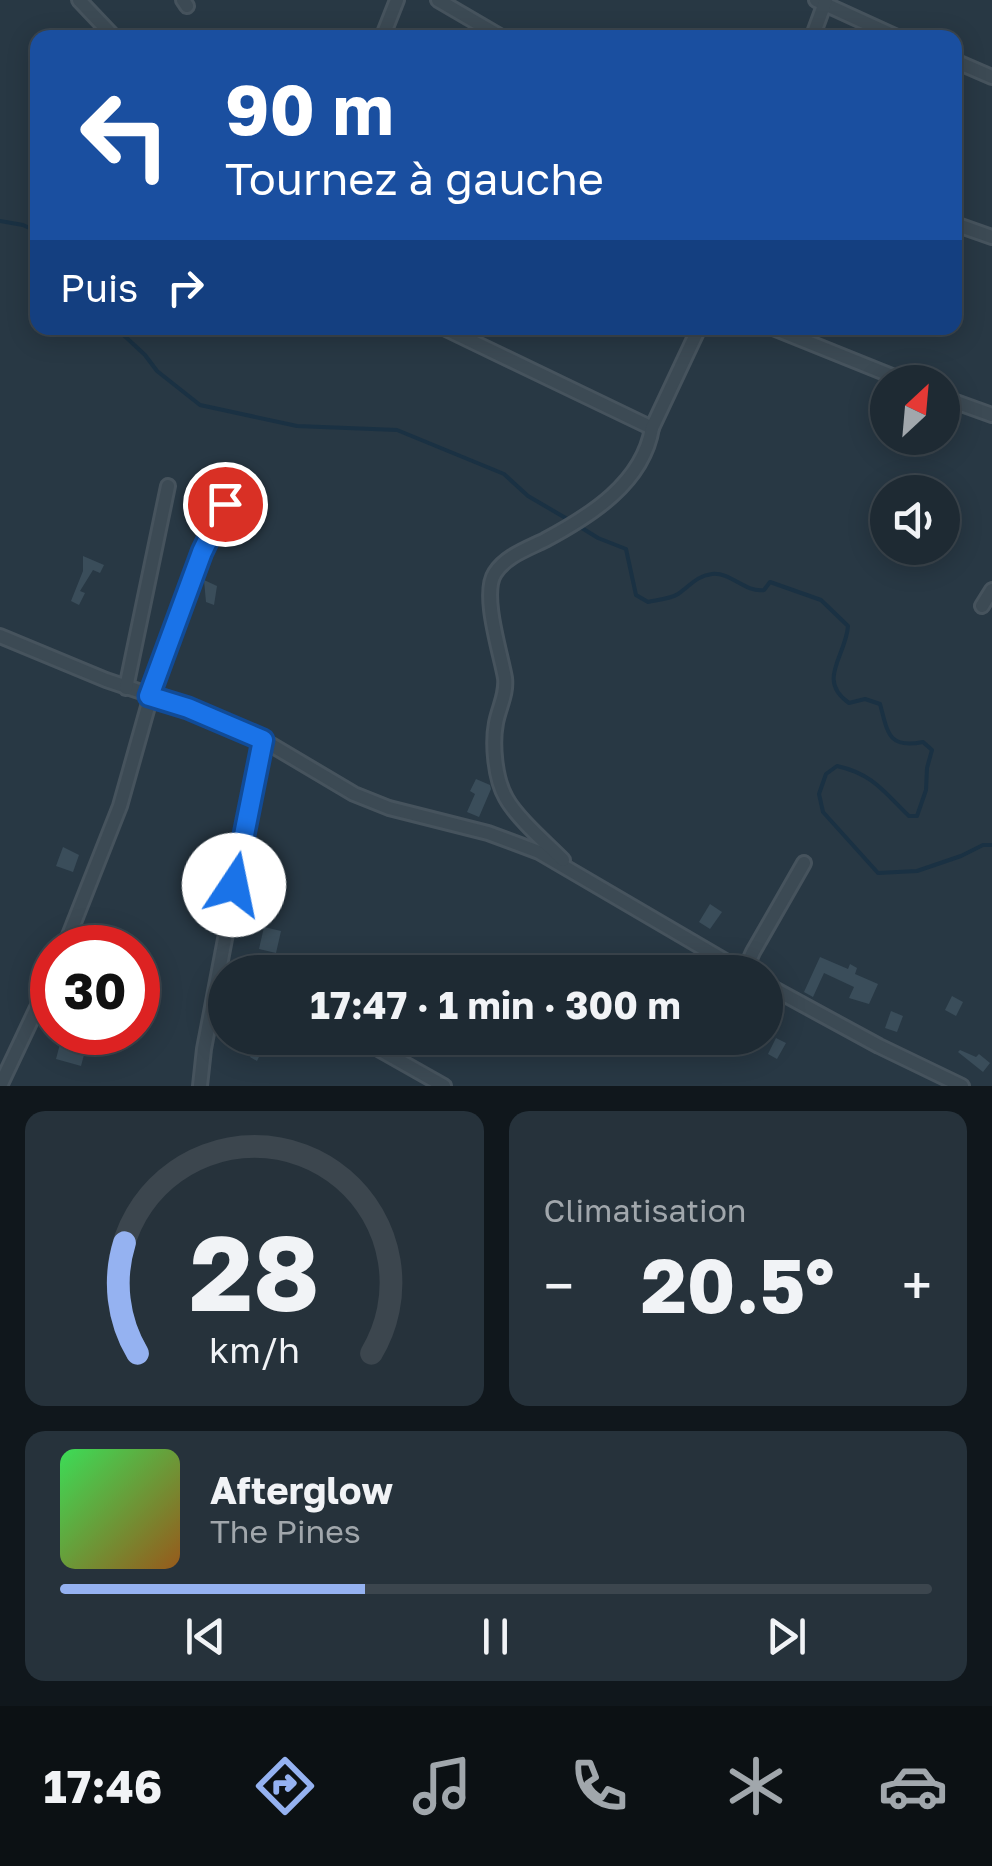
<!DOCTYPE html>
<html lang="fr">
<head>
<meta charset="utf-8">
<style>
  body { margin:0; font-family:"Golos Text",sans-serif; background:#26323b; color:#f1f3f6; height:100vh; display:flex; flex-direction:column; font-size:38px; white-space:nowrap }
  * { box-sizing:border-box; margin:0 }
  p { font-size:32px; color:#a1a7ac }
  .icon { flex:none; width:55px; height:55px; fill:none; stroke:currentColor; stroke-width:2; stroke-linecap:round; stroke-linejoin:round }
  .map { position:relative; height:1086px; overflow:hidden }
  .sheet { display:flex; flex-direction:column; gap:25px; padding:25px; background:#10171c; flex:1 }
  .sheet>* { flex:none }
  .hud { position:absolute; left:30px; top:30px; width:932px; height:305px; border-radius:20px; box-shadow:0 5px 25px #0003,0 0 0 2px #3c464e; background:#1a4fa0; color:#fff; overflow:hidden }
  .needle { width:65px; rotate:26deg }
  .buttons { position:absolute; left:870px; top:365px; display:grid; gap:20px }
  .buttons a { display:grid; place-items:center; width:90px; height:90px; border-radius:50%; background:#1e2a33; box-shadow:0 5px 25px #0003,0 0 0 2px #3c464e; font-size:50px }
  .speed { position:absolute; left:30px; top:925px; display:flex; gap:20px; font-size:50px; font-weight:700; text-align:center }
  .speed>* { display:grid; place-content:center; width:130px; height:130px; border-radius:50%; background:#1e2a33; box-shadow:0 5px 25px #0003,0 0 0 2px #3c464e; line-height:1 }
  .speed .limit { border:15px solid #d22; background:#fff; color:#111 }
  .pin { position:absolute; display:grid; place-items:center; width:85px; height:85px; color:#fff; margin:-42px; border:5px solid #fff; border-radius:50%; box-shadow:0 2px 10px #0007 }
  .me { position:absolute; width:110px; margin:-55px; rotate:11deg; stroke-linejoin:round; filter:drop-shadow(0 0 8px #0008) }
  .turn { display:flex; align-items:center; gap:35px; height:210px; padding:0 30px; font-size:45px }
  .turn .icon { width:130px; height:130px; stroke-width:2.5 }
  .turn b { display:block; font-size:70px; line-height:85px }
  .then { display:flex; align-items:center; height:95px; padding:0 30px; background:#0003; gap:20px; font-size:38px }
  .big { font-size:75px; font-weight:700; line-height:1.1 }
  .sheet .card { flex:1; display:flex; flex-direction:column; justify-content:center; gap:15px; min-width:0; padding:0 35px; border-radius:20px; background:#26323b }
  .sheet .dial { align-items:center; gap:0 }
  .dial svg { height:260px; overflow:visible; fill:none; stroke:#3c464e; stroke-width:7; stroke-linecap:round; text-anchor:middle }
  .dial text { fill:#f1f3f6; stroke:none }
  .song { display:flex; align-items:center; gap:30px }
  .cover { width:120px; height:120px; border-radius:15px; background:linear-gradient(135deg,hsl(130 70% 55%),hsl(30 70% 35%)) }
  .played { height:10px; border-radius:5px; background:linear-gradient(90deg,#95b2f1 35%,#3c464e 35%) }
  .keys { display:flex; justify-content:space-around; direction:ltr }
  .heat { display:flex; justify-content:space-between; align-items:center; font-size:55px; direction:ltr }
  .sheet .tiles { flex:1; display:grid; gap:25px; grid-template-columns:1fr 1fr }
  .card:last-child { grid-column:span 2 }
  .trip { position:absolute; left:208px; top:955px; width:575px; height:100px; border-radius:50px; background:#1e2a33; box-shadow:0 5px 25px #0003,0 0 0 2px #3c464e; font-weight:700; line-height:100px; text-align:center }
  .tabs { display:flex; height:160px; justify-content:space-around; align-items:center; background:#0c1114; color:#a1a7ac }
  .tabs .icon { width:70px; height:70px }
  .tabs .on { color:#95b2f1 }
  .tabs b { font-size:45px; color:#f1f3f6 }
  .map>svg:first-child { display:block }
</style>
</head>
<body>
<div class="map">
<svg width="992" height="1086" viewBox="0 0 992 1086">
  <rect width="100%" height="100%" fill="#283844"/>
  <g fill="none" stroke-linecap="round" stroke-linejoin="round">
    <g stroke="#1a3143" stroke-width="4">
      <path d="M0,221L23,225L38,232"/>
      <path d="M116,328L145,355L157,371L200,405L297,426L397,430L504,474L528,496L569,520"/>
      <path d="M577,525L598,538L626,549L636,595L648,602C657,600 670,599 678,594C690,586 696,576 712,574C731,572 745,593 764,590L770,582L821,600L848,626C846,656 816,680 849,703L865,699L880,704C888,733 888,749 923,742L932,750L927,768L926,790L917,816H909C884,792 873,774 837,766L826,774L819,794L823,812L878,873L917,871L961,856L983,845H992"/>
    </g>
  </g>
  <g fill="#3a4d5a">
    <path d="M83,556L104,565L100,573L93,570L80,591L85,593L79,605L71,601L83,571Z"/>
    <path d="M204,580L217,586L214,605L206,602Z"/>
    <path d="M476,779L490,785L491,789L479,817L467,812L475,794L470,791Z"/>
    <path d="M63,847L79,855L73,872L56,866Z"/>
    <path d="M710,904L722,912L710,929L699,922Z"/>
    <path d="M264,927L281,931L276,953L259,949Z"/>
    <path d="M820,957L848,969L850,964L857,968L855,974L878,984L869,1004L849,998L854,987L824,973L813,997L804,992Z"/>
    <path d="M952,996L963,1002L956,1016L945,1010Z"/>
    <path d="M891,1011L903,1016L897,1032L885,1028Z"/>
    <path d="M252,1038H268L257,1061L250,1057L256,1046L249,1044Z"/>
    <path d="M776,1038L786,1043L777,1059L768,1054Z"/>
    <path d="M60,1044L85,1051L81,1066L56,1059Z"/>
    <path d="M960,1050L976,1057L979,1054L990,1063L983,1072L958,1052Z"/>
  </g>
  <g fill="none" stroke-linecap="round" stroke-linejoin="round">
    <defs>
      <g id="minor">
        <path d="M79,0L115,38"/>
        <path d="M183,0L187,6"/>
        <path d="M438,0L503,38"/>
        <path d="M816,0L899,38"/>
        <path d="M382,38L397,0"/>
        <path d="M812,38L826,0"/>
        <path d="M955,61L992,77"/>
        <path d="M955,224L992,237"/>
        <path d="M444,328L652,428"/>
        <path d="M773,328L907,382"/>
        <path d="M942,397L992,415"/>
        <path d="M982,606L992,590"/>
        <path d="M0,636L106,680L189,708L263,740L354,794L389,808L488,833L539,852L744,972"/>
        <path d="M126,688L168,486"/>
        <path d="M563,860C546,843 517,818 506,798C495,779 492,744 496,723C499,707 507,694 505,678C501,654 481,594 495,573C506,556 527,549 545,540C590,516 643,483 652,428L699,328"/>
        <path d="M64,948L120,806L160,664L202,552L225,504"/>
        <path d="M744,972L753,952L804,863"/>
        <path d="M765,984L879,1046L962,1086"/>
        <path d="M359,1038L444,1086"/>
        <path d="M0,1086L52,976"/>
        <path d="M200,1086L204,1049L263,740"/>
      </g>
    </defs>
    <use href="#minor" stroke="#46535d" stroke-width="18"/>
    <use href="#minor" stroke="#3c4a54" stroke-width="12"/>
  </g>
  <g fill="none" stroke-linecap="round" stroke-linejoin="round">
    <defs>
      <path id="route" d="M225,504L202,552L149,696L188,708L263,740L234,885"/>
    </defs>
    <use href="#route" stroke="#114b97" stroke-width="25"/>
    <use href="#route" stroke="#1a73e8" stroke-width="18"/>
  </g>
</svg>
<div class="buttons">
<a><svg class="needle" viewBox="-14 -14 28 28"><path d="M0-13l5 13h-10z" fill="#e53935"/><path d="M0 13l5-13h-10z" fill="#a1a7ac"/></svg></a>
<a><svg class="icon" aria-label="sound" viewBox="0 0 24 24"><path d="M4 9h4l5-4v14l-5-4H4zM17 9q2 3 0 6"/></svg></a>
</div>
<div class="speed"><div class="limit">30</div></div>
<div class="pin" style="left:225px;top:504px;background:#d93025"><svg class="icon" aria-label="arrive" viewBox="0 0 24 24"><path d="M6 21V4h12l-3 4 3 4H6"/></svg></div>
<svg class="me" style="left:234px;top:885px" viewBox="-20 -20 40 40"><circle r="19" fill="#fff"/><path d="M0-13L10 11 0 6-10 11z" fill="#1a73e8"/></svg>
<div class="trip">17:47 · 1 min · 300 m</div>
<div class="hud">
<div class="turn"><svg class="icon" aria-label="left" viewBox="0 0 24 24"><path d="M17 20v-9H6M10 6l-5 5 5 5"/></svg><div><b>90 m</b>Tournez à gauche</div></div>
<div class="then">Puis<svg class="icon" aria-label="right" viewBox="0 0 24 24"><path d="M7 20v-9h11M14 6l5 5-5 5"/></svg></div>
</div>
</div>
<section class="sheet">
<div class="tiles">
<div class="card dial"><svg viewBox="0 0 100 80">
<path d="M14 69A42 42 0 1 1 86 69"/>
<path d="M14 69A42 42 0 0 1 10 35" stroke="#95b2f1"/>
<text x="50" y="56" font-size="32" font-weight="700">28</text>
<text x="50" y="72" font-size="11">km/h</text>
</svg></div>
<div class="card"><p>Climatisation</p>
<div class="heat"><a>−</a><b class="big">20.5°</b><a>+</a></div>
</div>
<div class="card">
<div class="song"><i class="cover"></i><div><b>Afterglow</b><p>The Pines</p></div></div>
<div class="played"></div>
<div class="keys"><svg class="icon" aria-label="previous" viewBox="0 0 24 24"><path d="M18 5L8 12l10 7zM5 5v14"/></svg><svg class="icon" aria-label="pause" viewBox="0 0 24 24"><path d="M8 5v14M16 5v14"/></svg><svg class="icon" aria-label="next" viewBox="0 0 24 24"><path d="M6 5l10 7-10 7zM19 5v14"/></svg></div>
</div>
</div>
</section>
<nav class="tabs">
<b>17:46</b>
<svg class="icon on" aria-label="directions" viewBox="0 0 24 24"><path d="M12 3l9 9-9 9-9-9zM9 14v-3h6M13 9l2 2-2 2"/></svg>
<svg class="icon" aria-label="music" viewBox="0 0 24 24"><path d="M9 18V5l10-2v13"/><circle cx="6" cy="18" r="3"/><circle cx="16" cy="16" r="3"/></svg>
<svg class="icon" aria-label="phone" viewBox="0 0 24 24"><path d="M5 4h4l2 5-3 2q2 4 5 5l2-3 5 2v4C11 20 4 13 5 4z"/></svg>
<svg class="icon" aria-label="climate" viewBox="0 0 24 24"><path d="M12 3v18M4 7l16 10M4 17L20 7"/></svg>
<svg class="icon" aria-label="car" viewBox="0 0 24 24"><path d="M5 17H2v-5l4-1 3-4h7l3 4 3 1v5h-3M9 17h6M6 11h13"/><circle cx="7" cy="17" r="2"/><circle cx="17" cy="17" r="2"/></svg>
</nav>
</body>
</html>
